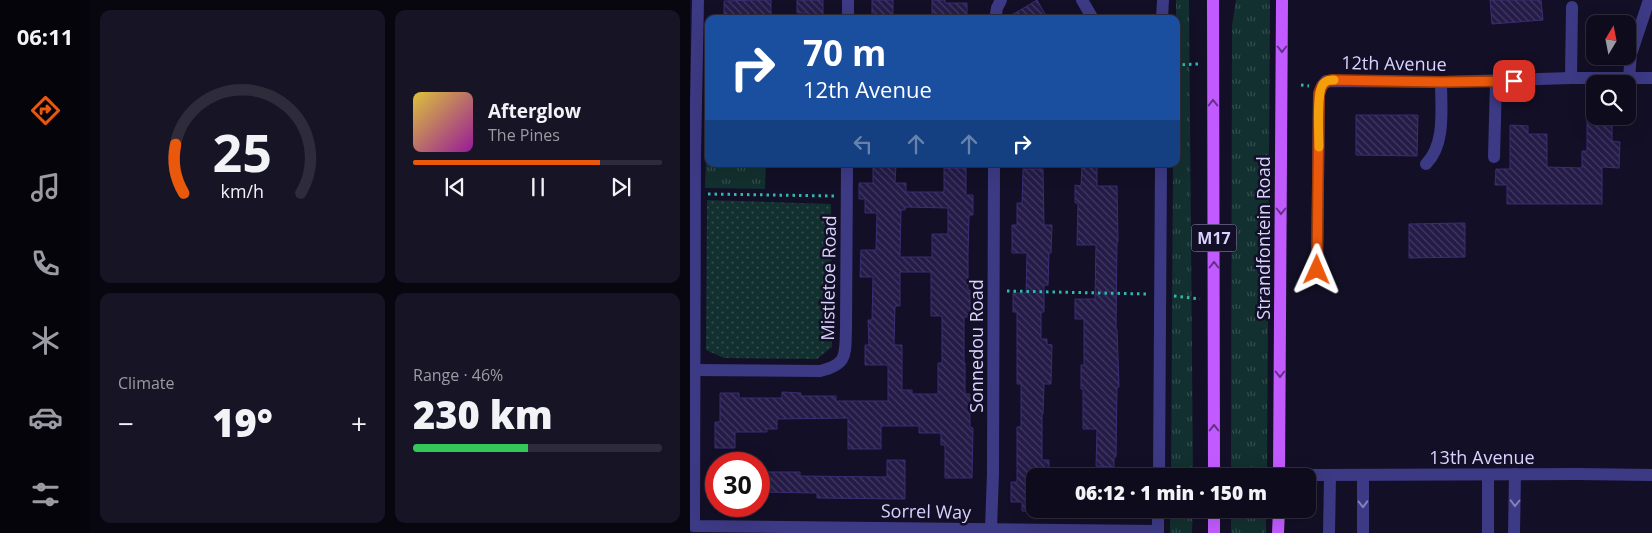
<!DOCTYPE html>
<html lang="en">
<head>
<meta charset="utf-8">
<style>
  body { margin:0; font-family:"Open Sans",sans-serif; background:#171425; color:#f1f3f6; height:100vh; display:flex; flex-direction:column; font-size:19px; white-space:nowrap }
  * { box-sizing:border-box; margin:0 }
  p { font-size:16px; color:#9b9ba3 }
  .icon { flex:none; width:28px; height:28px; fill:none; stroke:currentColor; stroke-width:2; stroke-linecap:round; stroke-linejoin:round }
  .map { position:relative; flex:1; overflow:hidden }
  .side { display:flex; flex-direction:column; gap:10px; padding:10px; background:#08060f; width:600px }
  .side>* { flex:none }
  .top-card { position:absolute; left:15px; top:15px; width:475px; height:152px; border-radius:10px; box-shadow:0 5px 20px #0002,0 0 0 1px #2e2b3b; background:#1a4fa0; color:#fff; overflow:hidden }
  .needle { width:32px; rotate:10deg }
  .controls { position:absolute; left:896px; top:15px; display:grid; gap:10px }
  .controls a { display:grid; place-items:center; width:50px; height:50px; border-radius:10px; background:#0e0b1c; box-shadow:0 5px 20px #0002,0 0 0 1px #2e2b3b; font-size:25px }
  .speed { position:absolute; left:15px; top:452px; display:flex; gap:10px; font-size:25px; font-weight:700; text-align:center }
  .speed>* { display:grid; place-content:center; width:65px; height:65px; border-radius:50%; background:#0e0b1c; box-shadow:0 5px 20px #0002,0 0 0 1px #2e2b3b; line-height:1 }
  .speed .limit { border:8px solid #d22; background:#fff; color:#111 }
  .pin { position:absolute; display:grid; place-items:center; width:42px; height:42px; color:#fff; margin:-21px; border-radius:10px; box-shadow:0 2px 8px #0006 }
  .me { position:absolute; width:55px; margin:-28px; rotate:1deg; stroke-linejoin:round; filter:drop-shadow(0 0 4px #0008) }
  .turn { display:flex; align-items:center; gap:18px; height:105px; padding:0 15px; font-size:22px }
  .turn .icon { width:65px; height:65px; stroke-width:2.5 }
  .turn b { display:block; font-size:35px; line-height:42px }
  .lanes { display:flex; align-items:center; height:48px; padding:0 15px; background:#0003; justify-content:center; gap:25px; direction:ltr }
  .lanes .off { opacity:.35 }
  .big { font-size:38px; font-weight:800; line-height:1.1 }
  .side .tile { flex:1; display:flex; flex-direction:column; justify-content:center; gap:8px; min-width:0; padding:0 18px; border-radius:10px; background:#171425 }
  .side .dial { align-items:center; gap:0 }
  .dial svg { height:130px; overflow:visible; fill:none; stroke:#2e2b3b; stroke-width:7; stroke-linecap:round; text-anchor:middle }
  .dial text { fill:#f1f3f6; stroke:none }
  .song { display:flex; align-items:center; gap:15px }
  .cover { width:60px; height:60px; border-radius:8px; background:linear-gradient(135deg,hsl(50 70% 55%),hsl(300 70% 35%)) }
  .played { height:5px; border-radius:2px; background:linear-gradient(90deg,#ea580c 75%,#2e2b3b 75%) }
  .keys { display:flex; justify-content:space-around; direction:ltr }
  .heat { display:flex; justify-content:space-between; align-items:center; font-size:28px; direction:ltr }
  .charge { height:8px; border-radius:4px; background:linear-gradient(90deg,#34c759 46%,#2e2b3b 0) }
  .side .tiles { flex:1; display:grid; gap:10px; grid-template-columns:repeat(2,1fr) }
  .trip { position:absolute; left:336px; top:468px; width:290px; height:50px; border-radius:10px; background:#0e0b1c; box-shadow:0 5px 20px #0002,0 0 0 1px #2e2b3b; font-weight:800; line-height:50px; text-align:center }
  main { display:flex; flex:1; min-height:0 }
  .tab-bar { display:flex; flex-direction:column; width:90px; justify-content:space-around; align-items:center; background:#06040b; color:#9b9ba3 }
  .tab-bar .icon { width:35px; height:35px }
  .tab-bar .on { color:#ea580c }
  .tab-bar b { font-size:22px; color:#f1f3f6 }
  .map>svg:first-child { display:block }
</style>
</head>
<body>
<main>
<nav class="tab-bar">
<b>06:11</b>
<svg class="icon on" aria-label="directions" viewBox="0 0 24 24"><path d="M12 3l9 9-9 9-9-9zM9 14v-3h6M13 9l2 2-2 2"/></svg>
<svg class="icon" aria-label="music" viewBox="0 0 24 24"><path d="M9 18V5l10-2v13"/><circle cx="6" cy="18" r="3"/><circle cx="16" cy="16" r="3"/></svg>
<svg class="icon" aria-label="phone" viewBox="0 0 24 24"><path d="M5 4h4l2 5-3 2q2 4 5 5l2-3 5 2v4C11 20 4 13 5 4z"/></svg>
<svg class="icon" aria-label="climate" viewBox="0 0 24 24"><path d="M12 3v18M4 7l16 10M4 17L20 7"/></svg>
<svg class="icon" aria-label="car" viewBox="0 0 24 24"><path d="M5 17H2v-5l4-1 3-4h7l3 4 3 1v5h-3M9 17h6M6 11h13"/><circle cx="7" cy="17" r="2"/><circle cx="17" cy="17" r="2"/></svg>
<svg class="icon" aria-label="filters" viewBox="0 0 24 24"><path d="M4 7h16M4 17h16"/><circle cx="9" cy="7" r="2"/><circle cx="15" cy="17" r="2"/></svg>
</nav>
<section class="side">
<div class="tiles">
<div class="tile dial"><svg viewBox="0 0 100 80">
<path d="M14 69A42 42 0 1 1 86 69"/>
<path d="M14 69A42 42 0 0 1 9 39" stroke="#ea580c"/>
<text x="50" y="56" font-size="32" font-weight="700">25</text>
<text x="50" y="72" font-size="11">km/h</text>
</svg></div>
<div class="tile">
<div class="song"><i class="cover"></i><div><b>Afterglow</b><p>The Pines</p></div></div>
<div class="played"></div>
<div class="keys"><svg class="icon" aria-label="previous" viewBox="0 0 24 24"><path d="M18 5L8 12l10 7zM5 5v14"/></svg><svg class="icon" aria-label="pause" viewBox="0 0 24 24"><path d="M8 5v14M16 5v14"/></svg><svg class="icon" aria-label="next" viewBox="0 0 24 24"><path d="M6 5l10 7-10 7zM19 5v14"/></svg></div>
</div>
<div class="tile"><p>Climate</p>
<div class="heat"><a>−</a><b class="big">19°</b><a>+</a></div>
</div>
<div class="tile"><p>Range · 46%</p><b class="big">230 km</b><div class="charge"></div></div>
</div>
</section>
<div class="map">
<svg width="962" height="533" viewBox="0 0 962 533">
  <defs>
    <pattern id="grass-tufts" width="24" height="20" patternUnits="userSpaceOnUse" patternTransform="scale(1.25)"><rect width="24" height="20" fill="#12302f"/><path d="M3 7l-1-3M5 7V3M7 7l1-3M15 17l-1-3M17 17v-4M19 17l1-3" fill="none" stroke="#344d4e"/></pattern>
    <pattern id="park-dots" width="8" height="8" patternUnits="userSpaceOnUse" patternTransform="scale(1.25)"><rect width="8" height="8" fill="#12302f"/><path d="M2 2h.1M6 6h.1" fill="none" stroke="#344d4e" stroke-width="1.8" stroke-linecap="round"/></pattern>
    <pattern id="building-back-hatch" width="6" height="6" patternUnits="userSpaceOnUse" patternTransform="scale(1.25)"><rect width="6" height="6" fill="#241b47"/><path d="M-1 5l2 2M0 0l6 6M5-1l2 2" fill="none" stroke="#433b63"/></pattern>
  </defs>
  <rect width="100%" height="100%" fill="#130f26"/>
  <g fill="url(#grass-tufts)">
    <path d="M486,0H499L503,476H481L483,164H486Z"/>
    <path d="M546,0H580L577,476H541L542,25Z"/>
    <path d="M19,75V164H76L75,189L15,188Z"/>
    <path d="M480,509H503L502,533H480Z"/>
    <rect x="541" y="509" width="35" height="24"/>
  </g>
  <path fill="url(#park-dots)" d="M17,200L141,204L142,347L127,359L34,358L16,350Z"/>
  <g fill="url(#building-back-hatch)" stroke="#3b2d73" fill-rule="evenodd">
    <path d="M68,0H81V19H34V1Z"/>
    <path d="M107,0H133V19H118V13H107Z"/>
    <rect x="182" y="0" width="21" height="19"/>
    <path d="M242,0H255V3H277V19H242Z"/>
    <path d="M347,0L358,19H315Z"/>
    <path d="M800,0H851L853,20L802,24Z"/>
    <path d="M666,115H728L727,156L666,155Z"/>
    <path d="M897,116H914V119L922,120V141L930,142L929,168L912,167V204H817V185H805L806,169H820V125L838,126V134H857V167L892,168V151H897Z"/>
    <path d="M183,164H206L205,183H216V192H254V168H276V195H283V215H279L278,253V290H280V317H274V363H275V394H280V427L283,428L282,478H255V445H251V433H229V426H191V449H158V418L87,419V429H77V432H45V448H25V422H30V393H49V398H92V392L111,393V396H146V401H198V365H175V345H179L178,320H182L183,277H170L171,250H186L187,213H175V199H169V183H183ZM216,207L258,208V234H242V257H210L211,210H215ZM210,272H241V316H252V363H248V394H222V390H212V345H204L205,306H210Z"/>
    <path d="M392,164H407V186H427L428,242H427L426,329H427L429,387H427L426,457H424V467L406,466L407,429H393V389H391V365H394V319H385V299H405L406,245H387L388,203H385V185L391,186Z"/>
    <path d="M333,169H353L354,225H362L361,253H359L358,285H354V312H351V339H357V344L362,345L361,384H354L353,414H352V460H359V476H345V511H332V502H321V482H327V427H331V384H327V312H323V293H336L337,253H322V225H327V203H332Z"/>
    <path d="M775,223V257L719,258V224Z"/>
    <path d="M197,460H215V499L127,498V493L69,492V472H110V476L197,477Z"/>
  </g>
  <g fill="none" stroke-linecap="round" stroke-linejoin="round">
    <g stroke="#2fb8b0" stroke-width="3" stroke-dasharray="2.5 4" stroke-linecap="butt">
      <path d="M486,65L508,64"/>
      <path d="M611,85L619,86"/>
      <path d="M18,194L144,196"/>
      <path d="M317,291L458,294"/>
      <path d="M484,296L510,299"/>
    </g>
    <g stroke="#3d3a85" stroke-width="12">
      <path d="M8,0L5,155L4,526L468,531"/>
      <path d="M392,0L403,19"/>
      <path d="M158,19V0"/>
      <path d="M305,19L307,8L311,0"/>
      <path d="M472,19L473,0"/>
      <path d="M881,78L882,7"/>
      <path d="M939,78L941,54L959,0"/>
      <path d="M804,157L806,81"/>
      <path d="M736,164C756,144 751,108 751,82"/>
      <path d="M627,270L629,94L632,86L636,81L751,82L881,78H962"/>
      <path d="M4,370L130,371C158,364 155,355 156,329L157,164"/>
      <path d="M623,475L888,474L962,475"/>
      <path d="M673,475V533"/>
      <path d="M469,476L471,164"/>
      <path d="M301,529L303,473L304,164"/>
      <path d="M468,533V509"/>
      <path d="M639,533L640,475"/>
      <path d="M798,533V475"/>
      <path d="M824,533L825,474"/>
    </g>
    <g stroke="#c25bff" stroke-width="12">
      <path d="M523,0L524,476"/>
      <path d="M589,476L592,0"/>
      <path d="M524,509V533"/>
      <path d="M588,533L589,509"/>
    </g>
  </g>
  <defs><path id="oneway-chevron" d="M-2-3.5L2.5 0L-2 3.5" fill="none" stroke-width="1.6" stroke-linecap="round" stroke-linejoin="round" transform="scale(1.25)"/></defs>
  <g stroke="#623188">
    <use href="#oneway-chevron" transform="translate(592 49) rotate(90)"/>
    <use href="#oneway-chevron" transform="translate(523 103) rotate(-90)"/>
    <use href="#oneway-chevron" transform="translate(591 211) rotate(90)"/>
    <use href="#oneway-chevron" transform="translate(524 265) rotate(-90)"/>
    <use href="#oneway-chevron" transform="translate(590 374) rotate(90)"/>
    <use href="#oneway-chevron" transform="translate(524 428) rotate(-90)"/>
  </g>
  <g stroke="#837fbc">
    <use href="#oneway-chevron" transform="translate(825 503) rotate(91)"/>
    <use href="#oneway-chevron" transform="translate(673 504) rotate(89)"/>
  </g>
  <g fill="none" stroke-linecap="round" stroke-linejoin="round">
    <defs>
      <path id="route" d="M627,270L629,94C631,86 634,81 642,80L751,82L824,81"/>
    </defs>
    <use href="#route" stroke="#983908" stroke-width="12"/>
    <use href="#route" stroke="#ea580c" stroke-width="9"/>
    <path stroke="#f59e0b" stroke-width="9" d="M629,147C629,134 626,94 633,84C636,80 639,80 644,80"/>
  </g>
  <g text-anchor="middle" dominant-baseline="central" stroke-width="5" stroke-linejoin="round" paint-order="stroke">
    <rect fill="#130f26" stroke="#9e99be" stroke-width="1" x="501.5" y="224.5" width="45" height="27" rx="4"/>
    <g font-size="16" font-weight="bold" fill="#d9d4ff">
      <text x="524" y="238">M17</text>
    </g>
    <g font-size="18" fill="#d9d4ff" stroke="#130f26">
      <text transform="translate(704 63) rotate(1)">12th Avenue</text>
      <text transform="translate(573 238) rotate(-90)">Strandfontein Road</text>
      <text transform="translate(138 278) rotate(-89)">Mistletoe Road</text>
      <text transform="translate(286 346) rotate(-90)">Sonnedou Road</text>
      <text x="792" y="457">13th Avenue</text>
      <text transform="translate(236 511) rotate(1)">Sorrel Way</text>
    </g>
  </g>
</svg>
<div class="controls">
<a><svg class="needle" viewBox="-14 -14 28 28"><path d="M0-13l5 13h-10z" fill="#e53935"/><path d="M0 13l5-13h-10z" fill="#9b9ba3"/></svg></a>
<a><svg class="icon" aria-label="search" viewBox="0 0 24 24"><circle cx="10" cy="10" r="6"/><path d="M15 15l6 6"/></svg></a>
</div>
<div class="speed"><div class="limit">30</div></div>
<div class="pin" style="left:824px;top:81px;background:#d93025"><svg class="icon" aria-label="arrive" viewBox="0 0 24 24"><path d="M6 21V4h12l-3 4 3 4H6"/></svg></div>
<svg class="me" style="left:627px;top:270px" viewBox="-20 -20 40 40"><path d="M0-17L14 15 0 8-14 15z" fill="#ea580c" stroke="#fff" stroke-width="4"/></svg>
<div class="trip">06:12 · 1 min · 150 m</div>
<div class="top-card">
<div class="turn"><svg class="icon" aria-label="right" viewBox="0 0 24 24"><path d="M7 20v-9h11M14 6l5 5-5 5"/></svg><div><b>70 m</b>12th Avenue</div></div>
<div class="lanes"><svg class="icon off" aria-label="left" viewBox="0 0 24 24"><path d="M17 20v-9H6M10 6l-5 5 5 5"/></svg><svg class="icon off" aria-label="ahead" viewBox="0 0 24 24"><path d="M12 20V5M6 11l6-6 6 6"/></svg><svg class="icon off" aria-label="ahead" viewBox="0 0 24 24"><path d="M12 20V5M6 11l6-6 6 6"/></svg><svg class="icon" aria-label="right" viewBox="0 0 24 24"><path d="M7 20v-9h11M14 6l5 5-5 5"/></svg></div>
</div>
</div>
</main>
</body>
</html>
